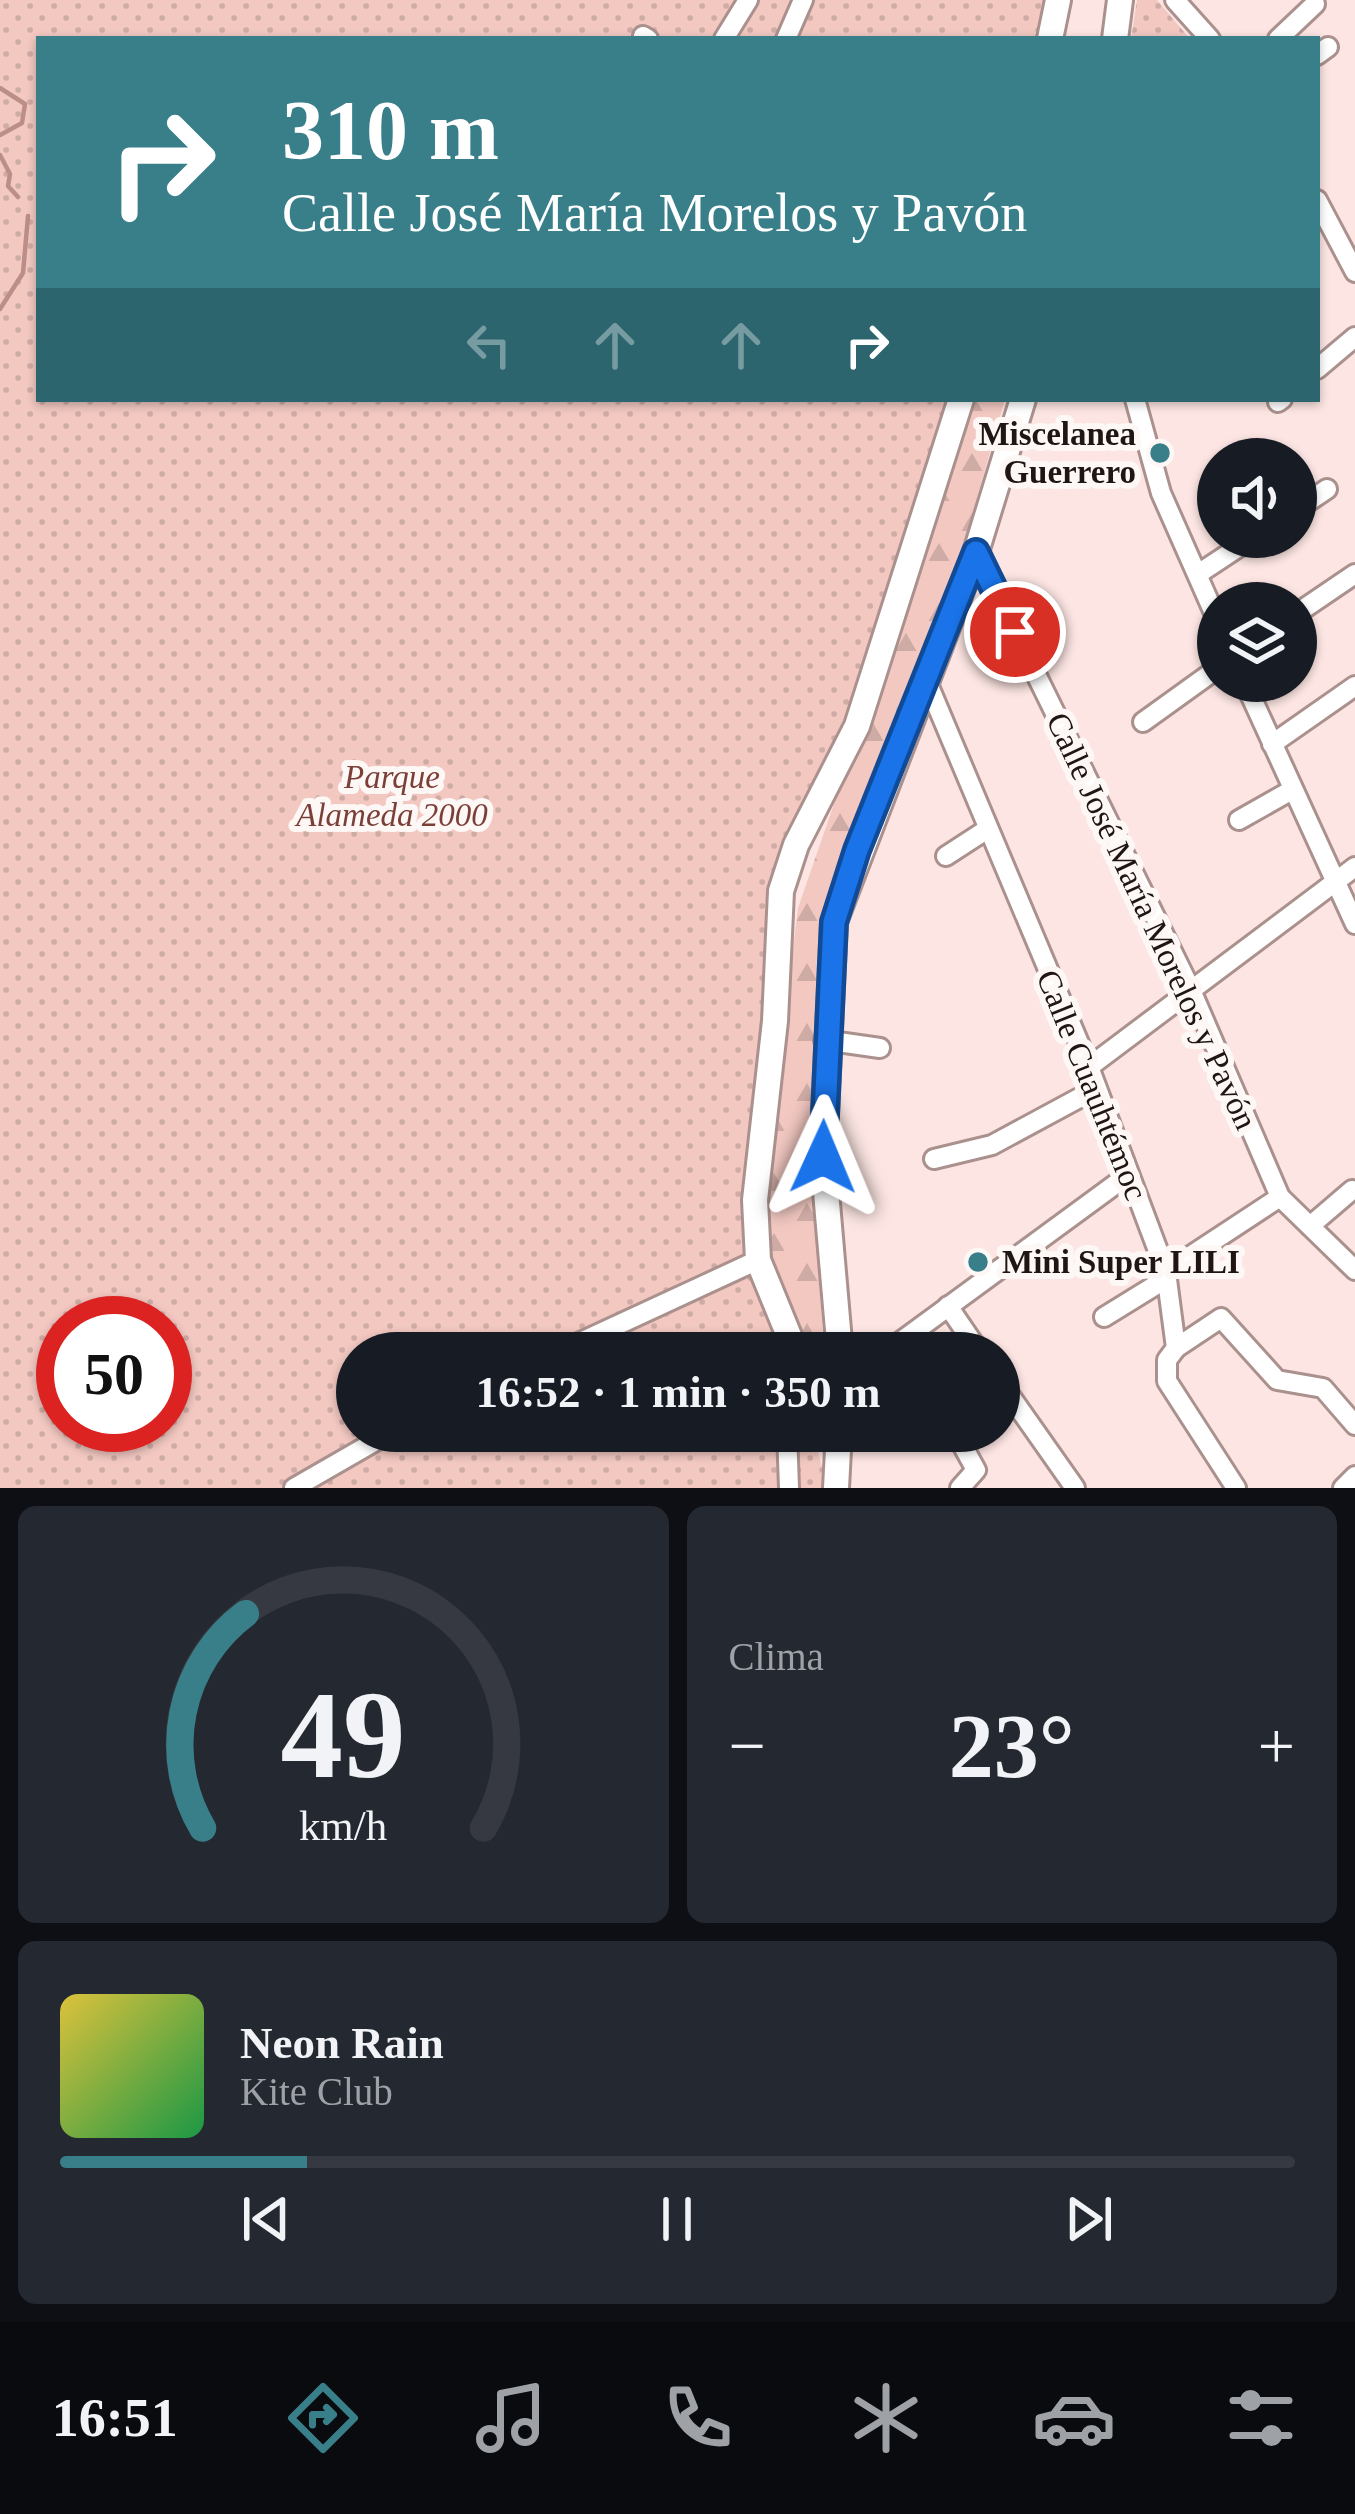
<!DOCTYPE html>
<html lang="es">
<head>
<meta charset="utf-8">
<style>
  body { margin:0; font-family:"Times New Roman",serif; background:#242831; color:#f1f3f6; height:100vh; display:flex; flex-direction:column; font-size:45px; white-space:nowrap }
  * { box-sizing:border-box; margin:0 }
  p { font-size:39px; color:#9ea1a6 }
  .icon { flex:none; width:66px; height:66px; fill:none; stroke:currentColor; stroke-width:2; stroke-linecap:round; stroke-linejoin:round }
  .map { position:relative; height:1488px; overflow:hidden }
  .sheet { display:flex; flex-direction:column; gap:18px; padding:18px; background:#0d0f14; flex:1 }
  .sheet>* { flex:none }
  .hud { position:absolute; left:36px; top:36px; width:1284px; height:366px; border-radius:0px; box-shadow:0 3px 9px #0004; background:#397f8a; color:#fff; overflow:hidden }
  .tools { position:absolute; left:1197px; top:438px; display:grid; gap:24px }
  .tools a { display:grid; place-items:center; width:120px; height:120px; border-radius:50%; background:#171b24; box-shadow:0 3px 9px #0004; font-size:60px }
  .speed { position:absolute; left:36px; top:1296px; display:flex; gap:24px; font-size:60px; font-weight:700; text-align:center }
  .speed>* { display:grid; place-content:center; width:156px; height:156px; border-radius:50%; background:#171b24; box-shadow:0 3px 9px #0004; line-height:1 }
  .speed .limit { border:18px solid #d22; background:#fff; color:#111 }
  .pin { position:absolute; display:grid; place-items:center; width:102px; height:102px; color:#fff; margin:-51px; border:6px solid #fff; border-radius:50%; box-shadow:0 3px 12px #0007 }
  .me { position:absolute; width:132px; margin:-66px; rotate:1deg; stroke-linejoin:round; filter:drop-shadow(0 0 9px #0008) }
  .turn { display:flex; align-items:center; gap:42px; height:252px; padding:0 48px; font-size:54px }
  .turn .icon { width:156px; height:156px; stroke-width:2.5 }
  .turn b { display:block; font-size:84px; line-height:102px }
  .lanes { display:flex; align-items:center; height:114px; padding:0 48px; background:#0003; justify-content:center; gap:60px; direction:ltr }
  .lanes .off { opacity:.35 }
  .big { font-size:90px; font-weight:800; line-height:1.1 }
  .sheet .widget { flex:1; display:flex; flex-direction:column; justify-content:center; gap:18px; min-width:0; padding:0 42px; border-radius:18px; background:#242831 }
  .sheet .dial { align-items:center; gap:0 }
  .dial svg { height:312px; overflow:visible; fill:none; stroke:#363941; stroke-width:7; stroke-linecap:round; text-anchor:middle }
  .dial text { fill:#f1f3f6; stroke:none }
  .song { display:flex; align-items:center; gap:36px }
  .cover { width:144px; height:144px; border-radius:18px; background:linear-gradient(135deg,hsl(50 70% 55%),hsl(140 70% 35%)) }
  .played { height:12px; border-radius:6px; background:linear-gradient(90deg,#397f8a 20%,#363941 20%) }
  .keys { display:flex; justify-content:space-around; direction:ltr }
  .heat { display:flex; justify-content:space-between; align-items:center; font-size:66px; direction:ltr }
  .sheet .tiles { flex:1; display:grid; gap:18px; grid-template-columns:1fr 1fr }
  .widget:last-child { grid-column:span 2 }
  .trip { position:absolute; left:336px; top:1332px; width:684px; height:120px; border-radius:60px; background:#171b24; box-shadow:0 3px 9px #0004; font-weight:800; line-height:120px; text-align:center }
  .dock { display:flex; height:192px; justify-content:space-around; align-items:center; background:#090b0e; color:#9ea1a6 }
  .dock .icon { width:84px; height:84px }
  .dock .current { color:#397f8a }
  .dock b { font-size:54px; color:#f1f3f6 }
  .map>svg:first-child { display:block }
</style>
</head>
<body>
<div class="map">
<svg width="1355" height="1488" viewBox="0 0 1355 1488">
  <defs>
    <pattern id="forest-firs" width="22" height="20" patternUnits="userSpaceOnUse" patternTransform="scale(3)"><rect width="22" height="20" fill="#f2c8c1"/><path d="M5 1l3.5 6h-7zM16 11l3.5 6h-7z" fill="#cfaba5"/></pattern>
    <pattern id="park-dots" width="8" height="8" patternUnits="userSpaceOnUse" patternTransform="scale(3)"><rect width="8" height="8" fill="#f2c8c1"/><path d="M2 2h.1M6 6h.1" fill="none" stroke="#cfaba5" stroke-width="1.8" stroke-linecap="round"/></pattern>
  </defs>
  <rect width="100%" height="100%" fill="#fce5e2"/>
  <path fill="url(#forest-firs)" d="M974,399H1005L962,551L822,922L816,1229L824,1353H803L766,1243L767,1165L798,908Z"/>
  <g fill="url(#park-dots)" fill-rule="evenodd">
    <path d="M0,0H1052L1043,39H39V399H949L854,708L776,876L755,1280L782,1353H357V1431H813L827,1488H0ZM63,1323H165V1425H63Z"/>
    <path d="M1137,0H1157L1190,39H1131Z"/>
  </g>
  <g fill="none" stroke-linecap="round" stroke-linejoin="round">
    <g stroke="#bb8f88" stroke-width="4.5">
      <path d="M0,88L25,104L22,123L0,135"/>
      <path d="M0,155L10,174L8,186L18,197"/>
      <path d="M0,309L23,273L28,216"/>
    </g>
    <defs>
      <g id="minor">
        <path d="M1175,0L1210,39"/>
        <path d="M643,36L648,39"/>
        <path d="M724,39L748,0"/>
        <path d="M786,39L803,0"/>
        <path d="M1278,39L1315,4"/>
        <path d="M1317,55L1328,47"/>
        <path d="M1317,200L1355,272"/>
        <path d="M1317,369L1355,337"/>
        <path d="M1135,399L1161,493L1218,622"/>
        <path d="M1278,402L1282,399"/>
        <path d="M1296,510L1327,489"/>
        <path d="M976,552L1191,990L1280,1197L1355,1270"/>
        <path d="M1198,574L1254,537"/>
        <path d="M1296,614L1355,574"/>
        <path d="M925,677L1089,1067L1166,1272L1176,1348L1167,1360V1381L1236,1488"/>
        <path d="M1244,681L1355,924"/>
        <path d="M1143,722L1218,668"/>
        <path d="M1272,744L1355,686"/>
        <path d="M1239,820L1292,790"/>
        <path d="M946,856L986,830"/>
        <path d="M824,1040L880,1048"/>
        <path d="M1089,1067L1355,867"/>
        <path d="M934,1159L992,1145L1094,1090"/>
        <path d="M1310,1226L1352,1190"/>
        <path d="M1166,1272L1280,1197"/>
        <path d="M948,1306L980,1353"/>
        <path d="M1104,1317L1164,1280"/>
        <path d="M1176,1348L1221,1318L1277,1380L1323,1388L1355,1425"/>
        <path d="M557,1353L758,1260"/>
        <path d="M885,1353L1128,1175"/>
        <path d="M999,1380L1075,1488"/>
        <path d="M787,1431L789,1488"/>
        <path d="M959,1439L976,1470L960,1488"/>
        <path d="M294,1488L393,1431"/>
        <path d="M1343,1488L1355,1476"/>
      </g>
      <g id="major">
        <path d="M1050,39L1058,0"/>
        <path d="M1115,39L1120,0"/>
        <path d="M796,1353L758,1260L755,1200L775,1021L781,891L796,845L857,726L961,399"/>
        <path d="M840,1353L823,1157L834,922L976,552L1023,399"/>
        <path d="M836,1488L839,1431"/>
      </g>
    </defs>
    <use href="#minor" stroke="#ab918d" stroke-width="24"/>
    <use href="#major" stroke="#ab918d" stroke-width="30"/>
    <use href="#minor" stroke="#fff" stroke-width="18"/>
    <use href="#major" stroke="#fff" stroke-width="24"/>
  </g>
  <g fill="none" stroke-linecap="round" stroke-linejoin="round">
    <defs>
      <path id="route" d="M823,1157L834,922L857,850L976,552L1015,632"/>
    </defs>
    <use href="#route" stroke="#114b97" stroke-width="30"/>
    <use href="#route" stroke="#1a73e8" stroke-width="21"/>
  </g>
  <g fill="#397f8a" stroke="#fdf7f6" stroke-width="4.5">
    <circle cx="1160" cy="453" r="12"/>
    <circle cx="978" cy="1262" r="12"/>
  </g>
  <g text-anchor="middle" dominant-baseline="central" stroke-width="12" stroke-linejoin="round" paint-order="stroke">
    <g font-size="33" font-weight="bold" fill="#1f1614" stroke="#fdf7f6" text-anchor="end">
      <text x="1136" y="434">Miscelanea<tspan x="1136" dy="38">Guerrero</tspan></text>
      <text x="1002" y="1262" text-anchor="start">Mini Super LILI</text>
    </g>
    <g font-size="33" font-style="italic" fill="#7b3f37" stroke="#fdf7f6">
      <text x="392" y="777">Parque<tspan x="392" dy="38">Alameda 2000</tspan></text>
    </g>
    <g font-size="33" fill="#1f1614" stroke="#fdf7f6">
      <text transform="translate(1152 921) rotate(65)">Calle José María Morelos y Pavón</text>
      <text transform="translate(1092 1085) rotate(68)">Calle Cuauhtémoc</text>
    </g>
  </g>
</svg>
<div class="tools">
<a><svg class="icon" aria-label="sound" viewBox="0 0 24 24"><path d="M4 9h4l5-4v14l-5-4H4zM17 9q2 3 0 6"/></svg></a>
<a><svg class="icon" aria-label="layers" viewBox="0 0 24 24"><path d="M12 4l9 5-9 5-9-5zM3 14l9 5 9-5"/></svg></a>
</div>
<div class="speed"><div class="limit">50</div></div>
<div class="pin" style="left:1015px;top:632px;background:#d93025"><svg class="icon" aria-label="arrive" viewBox="0 0 24 24"><path d="M6 21V4h12l-3 4 3 4H6"/></svg></div>
<svg class="me" style="left:823px;top:1157px" viewBox="-20 -20 40 40"><path d="M0-17L14 15 0 8-14 15z" fill="#1a73e8" stroke="#fff" stroke-width="4"/></svg>
<div class="trip">16:52 · 1 min · 350 m</div>
<div class="hud">
<div class="turn"><svg class="icon" aria-label="right" viewBox="0 0 24 24"><path d="M7 20v-9h11M14 6l5 5-5 5"/></svg><div><b>310 m</b>Calle José María Morelos y Pavón</div></div>
<div class="lanes"><svg class="icon off" aria-label="left" viewBox="0 0 24 24"><path d="M17 20v-9H6M10 6l-5 5 5 5"/></svg><svg class="icon off" aria-label="ahead" viewBox="0 0 24 24"><path d="M12 20V5M6 11l6-6 6 6"/></svg><svg class="icon off" aria-label="ahead" viewBox="0 0 24 24"><path d="M12 20V5M6 11l6-6 6 6"/></svg><svg class="icon" aria-label="right" viewBox="0 0 24 24"><path d="M7 20v-9h11M14 6l5 5-5 5"/></svg></div>
</div>
</div>
<section class="sheet">
<div class="tiles">
<div class="widget dial"><svg viewBox="0 0 100 80">
<path d="M14 69A42 42 0 1 1 86 69"/>
<path d="M14 69A42 42 0 0 1 25 14" stroke="#397f8a"/>
<text x="50" y="56" font-size="32" font-weight="700">49</text>
<text x="50" y="72" font-size="11">km/h</text>
</svg></div>
<div class="widget"><p>Clima</p>
<div class="heat"><a>−</a><b class="big">23°</b><a>+</a></div>
</div>
<div class="widget">
<div class="song"><i class="cover"></i><div><b>Neon Rain</b><p>Kite Club</p></div></div>
<div class="played"></div>
<div class="keys"><svg class="icon" aria-label="previous" viewBox="0 0 24 24"><path d="M18 5L8 12l10 7zM5 5v14"/></svg><svg class="icon" aria-label="pause" viewBox="0 0 24 24"><path d="M8 5v14M16 5v14"/></svg><svg class="icon" aria-label="next" viewBox="0 0 24 24"><path d="M6 5l10 7-10 7zM19 5v14"/></svg></div>
</div>
</div>
</section>
<nav class="dock">
<b>16:51</b>
<svg class="icon current" aria-label="directions" viewBox="0 0 24 24"><path d="M12 3l9 9-9 9-9-9zM9 14v-3h6M13 9l2 2-2 2"/></svg>
<svg class="icon" aria-label="music" viewBox="0 0 24 24"><path d="M9 18V5l10-2v13"/><circle cx="6" cy="18" r="3"/><circle cx="16" cy="16" r="3"/></svg>
<svg class="icon" aria-label="phone" viewBox="0 0 24 24"><path d="M5 4h4l2 5-3 2q2 4 5 5l2-3 5 2v4C11 20 4 13 5 4z"/></svg>
<svg class="icon" aria-label="climate" viewBox="0 0 24 24"><path d="M12 3v18M4 7l16 10M4 17L20 7"/></svg>
<svg class="icon" aria-label="car" viewBox="0 0 24 24"><path d="M5 17H2v-5l4-1 3-4h7l3 4 3 1v5h-3M9 17h6M6 11h13"/><circle cx="7" cy="17" r="2"/><circle cx="17" cy="17" r="2"/></svg>
<svg class="icon" aria-label="filters" viewBox="0 0 24 24"><path d="M4 7h16M4 17h16"/><circle cx="9" cy="7" r="2"/><circle cx="15" cy="17" r="2"/></svg>
</nav>
</body>
</html>
